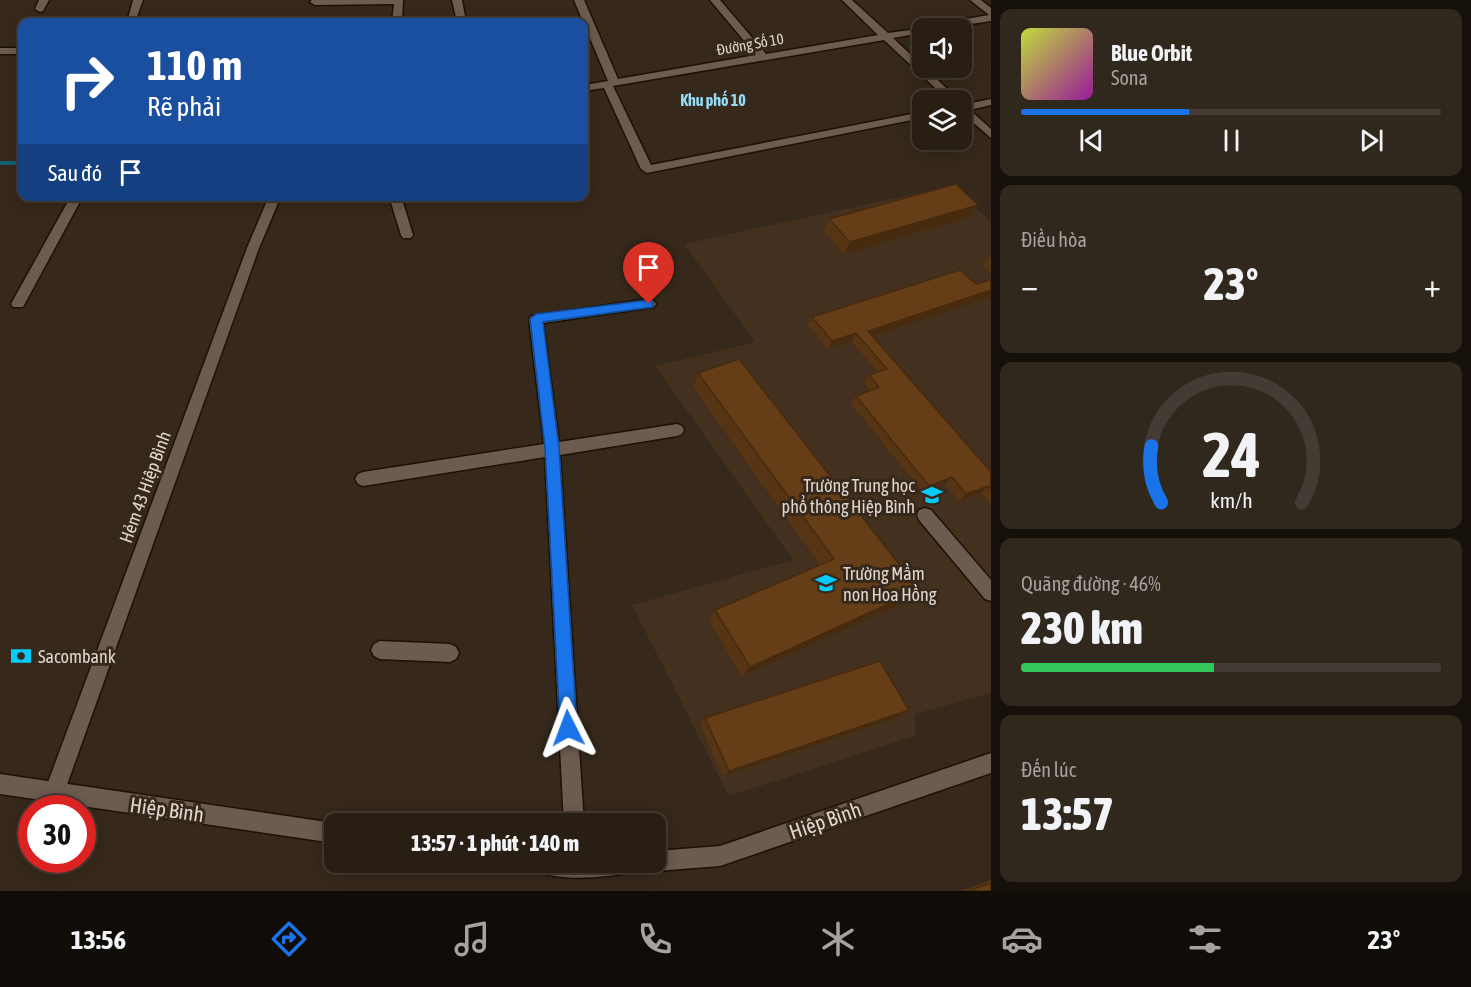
<!DOCTYPE html>
<html lang="vi">
<head>
<meta charset="utf-8">
<style>
  body { margin:0; font-family:"Asap Condensed",sans-serif; background:#30271d; color:#f1f3f6; height:100vh; display:flex; flex-direction:column; font-size:22px; white-space:nowrap }
  * { box-sizing:border-box; margin:0 }
  p { font-size:20px; color:#a5a2a0 }
  .icon { flex:none; width:33px; height:33px; fill:none; stroke:currentColor; stroke-width:2; stroke-linecap:round; stroke-linejoin:round }
  .map { position:relative; flex:1; overflow:hidden }
  .sheet { display:flex; flex-direction:column; gap:9px; padding:9px; background:#16100b; width:480px }
  .sheet>* { flex:none }
  .hud { position:absolute; left:18px; top:18px; width:570px; height:183px; border-radius:12px; box-shadow:0 3px 15px #0003,0 0 0 2px #443c34; background:#1a4fa0; color:#fff; overflow:hidden }
  .controls { position:absolute; left:912px; top:18px; display:grid; gap:12px }
  .controls a { display:grid; place-items:center; width:60px; height:60px; border-radius:12px; background:#281e14; box-shadow:0 3px 15px #0003,0 0 0 2px #443c34; font-size:30px }
  .speed { position:absolute; left:18px; top:795px; display:flex; gap:12px; font-size:30px; font-weight:700; text-align:center }
  .speed>* { display:grid; place-content:center; width:78px; height:78px; border-radius:50%; background:#281e14; box-shadow:0 3px 15px #0003,0 0 0 2px #443c34; line-height:1 }
  .speed .limit { border:9px solid #d22; background:#fff; color:#111 }
  .pin { position:absolute; display:grid; place-items:center; width:51px; height:51px; color:#fff; margin:-62px -26px; border-radius:50% 50% 50% 0; rotate:-45deg; box-shadow:0 0 6px #0007 }
  .pin .icon { rotate:45deg }
  .me { position:absolute; width:66px; margin:-33px; rotate:357deg; stroke-linejoin:round; filter:drop-shadow(0 0 4px #0008) }
  .turn { display:flex; align-items:center; gap:21px; height:126px; padding:0 30px; font-size:27px }
  .turn .icon { width:78px; height:78px; stroke-width:2.5 }
  .turn b { display:block; font-size:42px; line-height:51px }
  .then { display:flex; align-items:center; height:57px; padding:0 30px; background:#0003; gap:12px; font-size:22px }
  .big { font-size:45px; font-weight:800; line-height:1.1 }
  .sheet .widget { flex:1; display:flex; flex-direction:column; justify-content:center; gap:9px; min-width:0; padding:0 21px; border-radius:12px; background:#30271d }
  .sheet .dial { align-items:center; gap:0 }
  .dial svg { height:156px; overflow:visible; fill:none; stroke:#443c34; stroke-width:7; stroke-linecap:round; text-anchor:middle }
  .dial text { fill:#f1f3f6; stroke:none }
  .song { display:flex; align-items:center; gap:18px }
  .cover { width:72px; height:72px; border-radius:9px; background:linear-gradient(135deg,hsl(70 70% 55%),hsl(300 70% 35%)) }
  .played { height:6px; border-radius:3px; background:linear-gradient(90deg,#1a73e8 40%,#443c34 40%) }
  .keys { display:flex; justify-content:space-around; direction:ltr }
  .heat { display:flex; justify-content:space-between; align-items:center; font-size:33px; direction:ltr }
  .charge { height:9px; border-radius:4px; background:linear-gradient(90deg,#34c759 46%,#443c34 0) }
  .trip { position:absolute; left:324px; top:813px; width:342px; height:60px; border-radius:12px; background:#281e14; box-shadow:0 3px 15px #0003,0 0 0 2px #443c34; font-weight:800; line-height:60px; text-align:center }
  .menu { display:flex; height:96px; justify-content:space-around; align-items:center; background:#100c08; color:#a5a2a0 }
  .menu .icon { width:42px; height:42px }
  .menu .selected { color:#1a73e8 }
  .menu b { font-size:27px; color:#f1f3f6 }
  main { display:flex; flex:1; min-height:0 }
  .map>svg:first-child { display:block }
</style>
</head>
<body>
<main>
<div class="map">
<svg width="991" height="891" viewBox="0 0 991 891">
  <rect width="100%" height="100%" fill="#36281b"/>
  <path fill="#43301e" d="M951,186L991,221V693L915,714V736L729,796L632,605L793,560L655,366L755,342L684,244Z"/>
  <g fill="none" stroke-linecap="round" stroke-linejoin="round">
    <rect fill="#155f75" fill-rule="evenodd" x="0" y="161" width="22" height="4"/>
    <defs>
      <g id="lane">
        <path d="M39,0H49L43,11L40,12L35,9Z"/>
        <path d="M389,196H401L413,235L411,238H403L401,235Z"/>
        <path d="M925,508L931,510L991,580V601L985,599L919,520L917,515L919,510Z"/>
        <path d="M380,641L450,644L456,647L459,653L456,659L450,662L380,659L374,656L371,650L374,644Z"/>
      </g>
      <g id="street">
        <path d="M133,0H143L135,22H127Z"/>
        <path d="M312,0H403L402,22H392L394,4L315,5L310,2Z"/>
        <path d="M452,0H462L466,22H457Z"/>
        <path d="M574,0H584L618,79L756,55L710,0H720L766,54L878,35L842,0H852L888,33L925,28H922V33L893,38L959,100H948L884,40L613,86L651,165L922,112V118L647,173L641,169L604,88L584,91V85L608,81Z"/>
        <path d="M970,0H981L991,8V21L945,28H926L931,25L989,15Z"/>
        <rect x="0" y="48" width="22" height="6"/>
        <path d="M991,99V105L970,110L991,129V138L962,113V105Z"/>
        <path d="M71,196H83L23,307H13L11,304Z"/>
        <path d="M269,196H281L259,248L64,793L61,800L54,803L47,800L44,793L247,248Z"/>
        <path d="M649,299L654,301L656,304L654,307L543,323L559,442L677,424L682,426L684,430L682,434L677,436L560,455L584,824H564L545,457L363,486L358,484L355,479L358,474L363,472L544,444L529,319L531,316Z"/>
      </g>
      <g id="secondary">
        <path d="M991,753V773L720,866L656,871L649,868L641,872C605,876 565,884 530,869L527,862H656V851L720,846Z"/>
        <path d="M0,774L334,823V843L0,794Z"/>
      </g>
    </defs>
    <use href="#lane" stroke="#1d1005" stroke-width="3"/>
    <use href="#street" stroke="#1d1005" stroke-width="3"/>
    <use href="#secondary" stroke="#1d1005" stroke-width="3"/>
    <use href="#lane" fill="#6c5b4e" fill-rule="evenodd"/>
    <use href="#street" fill="#6c5b4e" fill-rule="evenodd"/>
    <use href="#secondary" fill="#6c5b4e" fill-rule="evenodd"/>
  </g>
  <g fill="#573413">
    <path d="M970,217L844,254L824,231L829,219Z"/>
    <path d="M991,257V274L983,266L988,258Z"/>
    <path d="M991,280V297L872,336L991,472V504L981,493L959,501L945,484L923,493L851,403L856,396L870,390L864,383L869,375L878,372L851,341L828,349L808,325L812,317L976,284Z"/>
    <path d="M698,373L919,590L907,601L742,676L709,621L715,610L820,565L693,387Z"/>
    <path d="M899,717L723,776L700,725L705,718Z"/>
    <path d="M991,880V891H960Z"/>
  </g>
  <g fill="#472b0f">
    <path d="M978,205L970,217L844,254L850,242Z"/>
    <path d="M991,290V297L863,339L868,331Z"/>
    <path d="M856,333L851,341L828,349L832,341Z"/>
    <path d="M952,477L945,484L923,493L929,486Z"/>
    <path d="M988,486L981,493L959,501L966,494Z"/>
    <path d="M919,590L907,601L742,676L750,667Z"/>
    <path d="M909,710L899,717L723,776L729,771Z"/>
  </g>
  <g fill="#653d16" stroke="#472b0f" stroke-width="1.5">
    <path d="M956,184L978,205L850,242L829,219Z"/>
    <path d="M960,270L976,284L991,280V290L868,331L991,472V489L988,486L966,494L952,477L929,486L856,396L879,387L869,375L887,369L856,333L832,341L812,317Z"/>
    <path d="M739,359L919,590L750,667L715,610L834,559L698,373Z"/>
    <path d="M880,661L909,710L729,771L705,718Z"/>
    <path d="M991,883V891H968Z"/>
  </g>
  <path fill="#1a73e8" stroke="#114b97" stroke-width="1.5" d="M649,300L653,301V307L543,322L559,448L577,728L574,734L568,737L562,734L560,728L545,448L530,319L536,314Z"/>
  <defs>
    <symbol id="school-bare" viewBox="-9 -9 18 18"><path d="M0-5L7-2L0 1L-7-2ZM-4 1L0 2.5L4 1V4Q0 6-4 4Z" fill="#04cbf9" stroke="#36281b" stroke-width="2.5" paint-order="stroke"/></symbol>
    <symbol id="bank-bare" viewBox="-9 -9 18 18"><path d="M-6-4H6V4H-6ZM0-2.3a2.3 2.3 0 1 0 0 4.6a2.3 2.3 0 1 0 0-4.6Z" fill="#04cbf9" stroke="#36281b" stroke-width="2.5" paint-order="stroke"/></symbol>
  </defs>
  <g fill-rule="evenodd">
    <use href="#school-bare" x="917" y="480" width="30" height="30"/>
    <use href="#school-bare" x="811" y="568" width="30" height="30"/>
    <use href="#bank-bare" x="6" y="641" width="30" height="30"/>
  </g>
  <g text-anchor="middle" dominant-baseline="central" stroke-width="6" stroke-linejoin="round" paint-order="stroke">
    <g font-size="15" fill="#e0d6ce" stroke="#36281b">
      <text transform="translate(750 44) rotate(-10)">Đường Số 10</text>
    </g>
    <g font-size="16" font-weight="bold" fill="#95ddf7" stroke="#36281b">
      <text x="713" y="100">Khu phố 10</text>
    </g>
    <g font-size="18" fill="#e0d6ce" stroke="#36281b" text-anchor="start">
      <text x="915" y="485" text-anchor="end">Trường Trung học<tspan x="915" dy="21">phổ thông Hiệp Bình</tspan></text>
      <text x="843" y="573">Trường Mầm<tspan x="843" dy="21">non Hoa Hồng</tspan></text>
      <text x="38" y="656">Sacombank</text>
    </g>
    <g font-size="18" fill="#e0d6ce" stroke="#36281b">
      <text transform="translate(145 487) rotate(-70)">Hẻm 43 Hiệp Bình</text>
    </g>
    <g font-size="21" fill="#e0d6ce" stroke="#36281b">
      <text transform="translate(167 809) rotate(8)">Hiệp Bình</text>
      <text transform="translate(825 820) rotate(-19)">Hiệp Bình</text>
    </g>
  </g>
</svg>
<div class="controls">
<a><svg class="icon" aria-label="sound" viewBox="0 0 24 24"><path d="M4 9h4l5-4v14l-5-4H4zM17 9q2 3 0 6"/></svg></a>
<a><svg class="icon" aria-label="layers" viewBox="0 0 24 24"><path d="M12 4l9 5-9 5-9-5zM3 14l9 5 9-5"/></svg></a>
</div>
<div class="speed"><div class="limit">30</div></div>
<div class="pin" style="left:649px;top:304px;background:#d93025"><svg class="icon" aria-label="arrive" viewBox="0 0 24 24"><path d="M6 21V4h12l-3 4 3 4H6"/></svg></div>
<svg class="me" style="left:568px;top:728px" viewBox="-20 -20 40 40"><path d="M0-17L14 15 0 8-14 15z" fill="#1a73e8" stroke="#fff" stroke-width="4"/></svg>
<div class="trip">13:57 · 1 phút · 140 m</div>
<div class="hud">
<div class="turn"><svg class="icon" aria-label="right" viewBox="0 0 24 24"><path d="M7 20v-9h11M14 6l5 5-5 5"/></svg><div><b>110 m</b>Rẽ phải</div></div>
<div class="then">Sau đó<svg class="icon" aria-label="arrive" viewBox="0 0 24 24"><path d="M6 21V4h12l-3 4 3 4H6"/></svg></div>
</div>
</div>
<section class="sheet">
<div class="widget">
<div class="song"><i class="cover"></i><div><b>Blue Orbit</b><p>Sona</p></div></div>
<div class="played"></div>
<div class="keys"><svg class="icon" aria-label="previous" viewBox="0 0 24 24"><path d="M18 5L8 12l10 7zM5 5v14"/></svg><svg class="icon" aria-label="pause" viewBox="0 0 24 24"><path d="M8 5v14M16 5v14"/></svg><svg class="icon" aria-label="next" viewBox="0 0 24 24"><path d="M6 5l10 7-10 7zM19 5v14"/></svg></div>
</div>
<div class="widget"><p>Điều hòa</p>
<div class="heat"><a>−</a><b class="big">23°</b><a>+</a></div>
</div>
<div class="widget dial"><svg viewBox="0 0 100 80">
<path d="M14 69A42 42 0 1 1 86 69"/>
<path d="M14 69A42 42 0 0 1 9 40" stroke="#1a73e8"/>
<text x="50" y="56" font-size="32" font-weight="700">24</text>
<text x="50" y="72" font-size="11">km/h</text>
</svg></div>
<div class="widget"><p>Quãng đường · 46%</p><b class="big">230 km</b><div class="charge"></div></div>
<div class="widget"><p>Đến lúc</p><b class="big">13:57</b></div>
</section>
</main>
<nav class="menu">
<b>13:56</b>
<svg class="icon selected" aria-label="directions" viewBox="0 0 24 24"><path d="M12 3l9 9-9 9-9-9zM9 14v-3h6M13 9l2 2-2 2"/></svg>
<svg class="icon" aria-label="music" viewBox="0 0 24 24"><path d="M9 18V5l10-2v13"/><circle cx="6" cy="18" r="3"/><circle cx="16" cy="16" r="3"/></svg>
<svg class="icon" aria-label="phone" viewBox="0 0 24 24"><path d="M5 4h4l2 5-3 2q2 4 5 5l2-3 5 2v4C11 20 4 13 5 4z"/></svg>
<svg class="icon" aria-label="climate" viewBox="0 0 24 24"><path d="M12 3v18M4 7l16 10M4 17L20 7"/></svg>
<svg class="icon" aria-label="car" viewBox="0 0 24 24"><path d="M5 17H2v-5l4-1 3-4h7l3 4 3 1v5h-3M9 17h6M6 11h13"/><circle cx="7" cy="17" r="2"/><circle cx="17" cy="17" r="2"/></svg>
<svg class="icon" aria-label="filters" viewBox="0 0 24 24"><path d="M4 7h16M4 17h16"/><circle cx="9" cy="7" r="2"/><circle cx="15" cy="17" r="2"/></svg>
<b>23°</b>
</nav>
</body>
</html>
